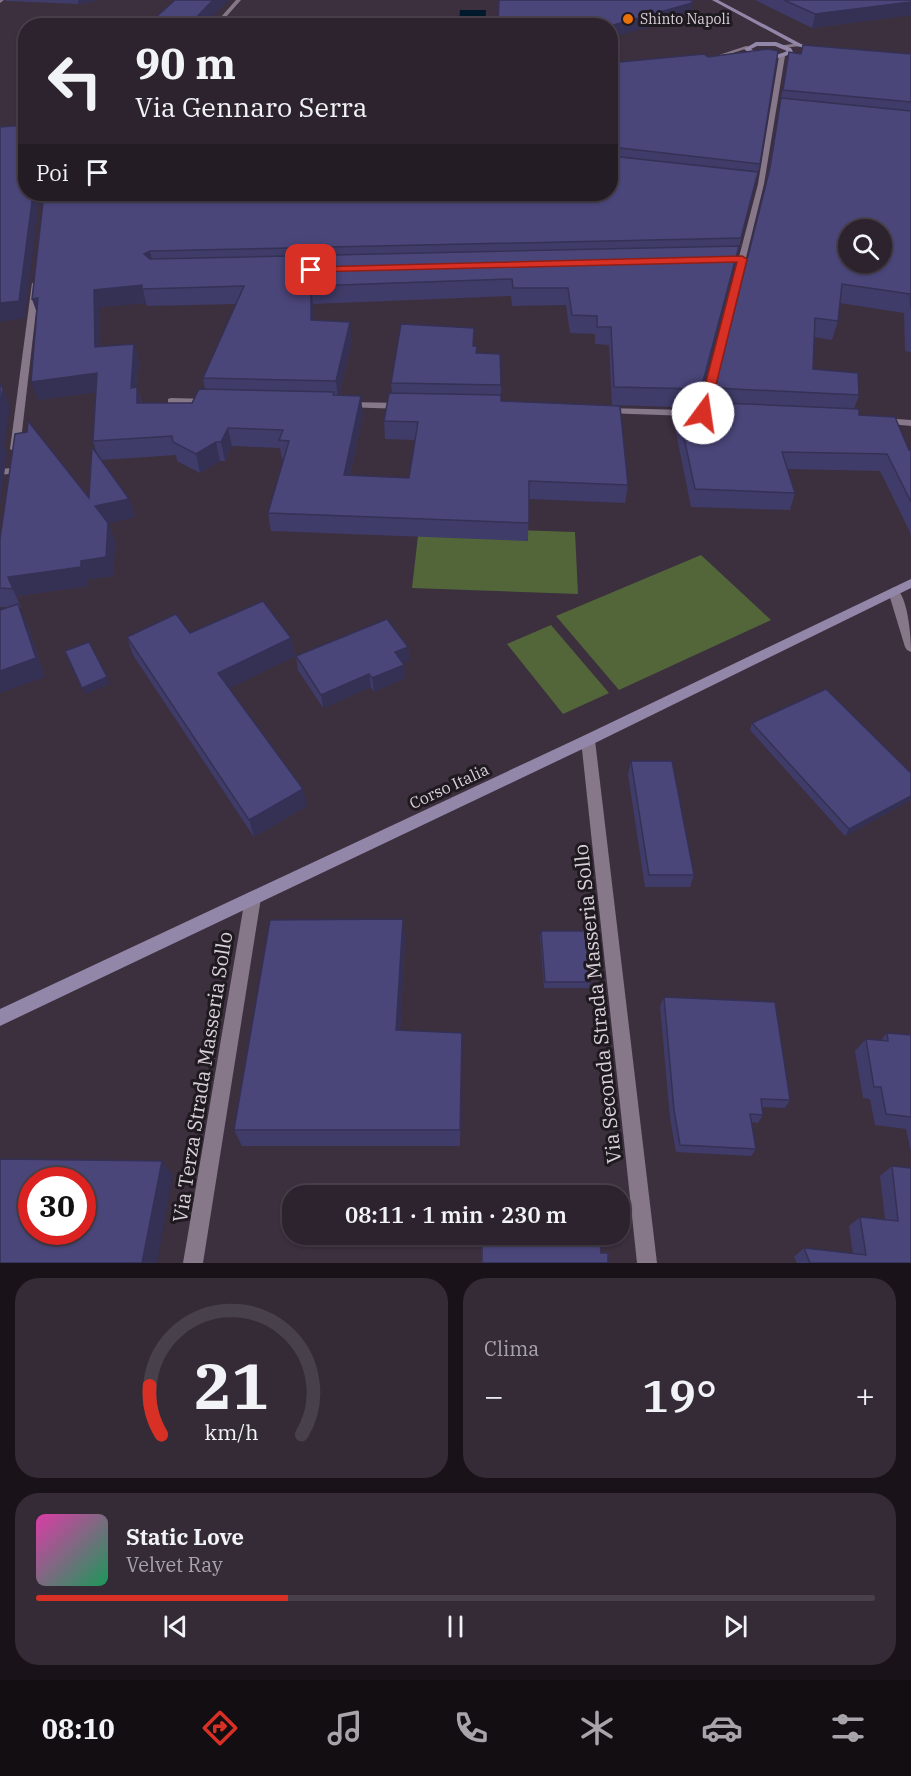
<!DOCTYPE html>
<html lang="it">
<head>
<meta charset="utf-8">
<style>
  body { margin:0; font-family:"IBM Plex Serif",serif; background:#352b36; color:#f1f3f6; height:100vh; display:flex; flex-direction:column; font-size:22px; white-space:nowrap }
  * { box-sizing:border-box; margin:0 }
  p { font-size:20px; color:#a7a4aa }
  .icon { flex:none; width:33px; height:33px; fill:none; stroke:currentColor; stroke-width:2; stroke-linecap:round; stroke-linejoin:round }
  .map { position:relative; height:1263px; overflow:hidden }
  .sheet { display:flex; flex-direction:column; gap:15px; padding:15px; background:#191319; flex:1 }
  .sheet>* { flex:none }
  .guide { position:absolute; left:18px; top:18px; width:600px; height:183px; border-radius:24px; box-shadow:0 2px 4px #0004,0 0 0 2px #48404a; background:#2d232e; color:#f1f3f6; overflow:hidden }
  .controls { position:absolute; left:838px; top:219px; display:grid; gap:12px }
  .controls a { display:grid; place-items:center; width:54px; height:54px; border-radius:50%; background:#2d232e; box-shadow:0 2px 4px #0004,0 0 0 2px #48404a; font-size:30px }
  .speed { position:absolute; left:18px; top:1167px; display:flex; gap:12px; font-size:30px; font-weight:700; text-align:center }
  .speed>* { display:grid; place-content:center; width:78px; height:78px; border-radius:50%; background:#2d232e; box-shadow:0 2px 4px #0004,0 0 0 2px #48404a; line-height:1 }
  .speed .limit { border:9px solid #d22; background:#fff; color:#111 }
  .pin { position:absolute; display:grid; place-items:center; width:51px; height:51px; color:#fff; margin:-26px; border-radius:12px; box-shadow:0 3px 9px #0006 }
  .me { position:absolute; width:66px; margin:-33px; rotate:14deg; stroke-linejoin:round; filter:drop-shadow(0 0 4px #0008) }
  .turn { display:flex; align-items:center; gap:21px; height:126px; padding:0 18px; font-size:27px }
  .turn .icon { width:78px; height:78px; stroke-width:2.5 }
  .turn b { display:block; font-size:42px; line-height:51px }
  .then { display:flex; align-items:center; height:57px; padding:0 18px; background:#0003; gap:12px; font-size:22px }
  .big { font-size:45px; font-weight:600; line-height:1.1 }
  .sheet .card { flex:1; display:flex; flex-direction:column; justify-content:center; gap:9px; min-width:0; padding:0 21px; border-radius:24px; background:#352b36 }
  .sheet .dial { align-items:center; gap:0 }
  .dial svg { height:156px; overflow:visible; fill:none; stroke:#48404a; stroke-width:7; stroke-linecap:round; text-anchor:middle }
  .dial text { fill:#f1f3f6; stroke:none }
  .song { display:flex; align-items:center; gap:18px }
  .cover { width:72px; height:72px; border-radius:9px; background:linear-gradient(135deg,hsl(320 70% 55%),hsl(150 70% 35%)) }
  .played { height:6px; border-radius:3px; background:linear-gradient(90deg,#d93025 30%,#48404a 30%) }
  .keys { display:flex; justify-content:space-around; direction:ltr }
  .heat { display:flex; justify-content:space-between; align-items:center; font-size:33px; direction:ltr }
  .sheet .tiles { flex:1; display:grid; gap:15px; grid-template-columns:1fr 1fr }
  .card:last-child { grid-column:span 2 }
  .trip { position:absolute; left:282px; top:1185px; width:348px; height:60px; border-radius:24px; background:#2d232e; box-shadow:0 2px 4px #0004,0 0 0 2px #48404a; font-weight:600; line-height:60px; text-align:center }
  .dock { display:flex; height:96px; justify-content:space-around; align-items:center; background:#120e12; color:#a7a4aa }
  .dock .icon { width:42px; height:42px }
  .dock .active { color:#d93025 }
  .dock b { font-size:27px; color:#f1f3f6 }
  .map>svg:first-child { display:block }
</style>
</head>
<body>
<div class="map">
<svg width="911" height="1263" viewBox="0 0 911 1263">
  <rect width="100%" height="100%" fill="#3c2f3e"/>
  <g fill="#52663a">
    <path d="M419,527L575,532L578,594L412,588Z"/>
    <path d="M701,555L771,620L619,690L556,616Z"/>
    <path d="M551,625L609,693L563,714L507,644Z"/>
  </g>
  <path fill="#001a2b" d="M460,10H486L485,25H459Z"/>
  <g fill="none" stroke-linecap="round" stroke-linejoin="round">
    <path fill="#867789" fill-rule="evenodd" d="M236,0H241L218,26H213Z"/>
    <g fill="#867789" fill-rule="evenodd">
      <path d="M0,0H4L0,3Z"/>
      <path d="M799,43L801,46L781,48L778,46Z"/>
      <path d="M746,46L751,47L715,59L710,58Z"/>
      <path d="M782,54L785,56L764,184L708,413L703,416L698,413L738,261H722L718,259L722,257H739L758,184L779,56Z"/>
      <path d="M32,283L39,285L20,449L15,452L10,449Z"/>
      <path d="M171,398L209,399L214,402L209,405L168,403V399Z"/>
      <path d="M346,402L403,403L408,406L403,409L343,407V403Z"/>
      <path d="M607,408L688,410L693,413L688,416L604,413V409Z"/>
      <path d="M883,418L911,420V426L880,423V419Z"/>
      <path d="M12,468L17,471L16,473L0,475V469Z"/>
      <path d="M894,587C908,593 911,637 911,652L907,650L905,647L888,591Z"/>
      <path d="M588,735L593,736L595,740L657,1263H637L581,740L583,736Z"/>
      <path d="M253,891L258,893L261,898L203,1263H183L245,898L248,893Z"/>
    </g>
    <g fill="#9286a9" fill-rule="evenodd">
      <path d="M712,0H718L801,44L821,50L818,52L797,46Z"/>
      <path d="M756,42H776L791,48L793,52C779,62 757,60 744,49ZM757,46H775L787,51C775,57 762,56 751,49Z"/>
      <path d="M911,579V588L593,744L0,1026V1009L583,736Z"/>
    </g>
  </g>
  <g fill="#403c69" fill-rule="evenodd">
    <path d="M5,0H95L93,2L78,4L6,1Z"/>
    <path d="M755,0H911V15L812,28Z"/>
    <path d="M789,52L801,54H911V352L905,351L904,313L840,303L838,321L832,340L814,337L813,369L859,395L854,409L859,415L909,450H911V538L910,532L880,471L787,469L795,493L790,510L691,507L673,418L675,407L612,405L609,345L595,344V334L570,333L566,305L512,306L511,296L313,304V320L352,340L339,396L363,415L350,476L409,478L415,440L385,439L384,421L392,393L391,383L474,328V346L477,353L501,385V401L628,485L625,503L529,499L528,541L271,531L268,513L284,459H282L280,448L232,446L225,461H220L200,473L177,461L176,455L101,460L129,499L135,517L108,523L115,542L113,576L88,579V586L17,596L21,608H19L27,624L45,677L9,607H0V539L89,498L97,454L93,441L96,392L38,400L37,311L32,299L44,194H610V63L760,164L735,263L699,402H712L767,180ZM146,303L147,306L236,304L203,378L205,389L192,403H142L137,388L139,362L134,344L100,347L99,307Z"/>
    <path d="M190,633L291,638L295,656L229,688L307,806L254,837L133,655L127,637Z"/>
    <path d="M408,647L409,661L403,663L404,665L405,678L374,692L371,687L323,708L298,670L296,656Z"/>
    <path d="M752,723L911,773V800L845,836L750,730Z"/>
    <path d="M631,761L694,875L690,887H645L628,774Z"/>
    <path d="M403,919L405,941L400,1030L462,1033L460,1146H242L234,1130Z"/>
    <path d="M541,931L590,982L589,988H544L540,937Z"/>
    <path d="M664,997L790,1100L785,1108L762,1107L763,1115L758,1123L751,1122L756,1149L751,1156L676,1152L670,1118L660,1006Z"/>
    <path d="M887,1033L911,1035V1152L906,1129L875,1125L870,1099L863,1098L855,1051L866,1039L881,1040Z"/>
    <path d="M892,1166L911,1263H797L794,1257L804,1248L853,1254L849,1226L860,1217L885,1219L880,1176Z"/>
    <path d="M481,1234H599L601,1253L608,1263H481Z"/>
  </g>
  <g fill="#343155">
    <path d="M78,0H95L93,2L78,4Z"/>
    <path d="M213,0H229L203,26H188Z"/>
    <path d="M911,2V15L812,28L815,14Z"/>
    <path d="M692,3L690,15L610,38V26Z"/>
    <path d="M33,194H41H40L25,318L0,322V303Z"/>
    <path d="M739,246L735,263L697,408L701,389Z"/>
    <path d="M150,251L154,268L144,254Z"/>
    <path d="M142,285L146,303L99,307L101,365L95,347L94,290Z"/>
    <path d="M311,286L313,304V338L311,320Z"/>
    <path d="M38,298V316L32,299Z"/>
    <path d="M350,322L352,340L338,400L336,381Z"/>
    <path d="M134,344L139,362L137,388L142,406V421L131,388Z"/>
    <path d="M97,373L103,391L38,400L31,382Z"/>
    <path d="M3,388L10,406L4,446L7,454L0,505V406Z"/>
    <path d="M361,396L363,415L346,494L344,475Z"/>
    <path d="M228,428L232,446L225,461L221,442Z"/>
    <path d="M216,442L220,461L200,473L196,454Z"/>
    <path d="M129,499L135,517L101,525L95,506Z"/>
    <path d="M108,523L115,542L113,576L88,579V586L17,596L21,608L13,589L8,577L81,561Z"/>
    <path d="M18,604L27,624L45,677L0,693V671Z"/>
    <path d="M291,638L295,656L223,691L218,673Z"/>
    <path d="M408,647L409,661L396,666L395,652Z"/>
    <path d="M404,665L405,678L374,692L372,678Z"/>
    <path d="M369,674L371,687L323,708L321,695Z"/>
    <path d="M107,677L110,684L85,694L82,688Z"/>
    <path d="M303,789L307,806L254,837L249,820Z"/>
    <path d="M911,796V800L845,836L849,829Z"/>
    <path d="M403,919L405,941L399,1049L396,1030Z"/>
    <path d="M162,1161L173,1175L157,1263H142Z"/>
  </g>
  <g fill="#4b467a" stroke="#343155" stroke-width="1.5" fill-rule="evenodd">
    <path d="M175,0H213L188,26H146Z"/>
    <path d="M499,0H692V3L610,26H498Z"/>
    <path d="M784,0H911V2L815,14Z"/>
    <path d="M803,45L911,54V102L783,90L789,52L801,54Z"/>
    <path d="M768,49L778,51L760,164L612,147L610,149V63L704,54L708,57Z"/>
    <path d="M781,98L911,111V309L910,294L842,284L838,321L815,318L813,369L858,373L859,395L715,388L770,168ZM849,230H882V262H849Z"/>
    <path d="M26,125V194H33L19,301L0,303V127Z"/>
    <path d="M610,153L611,156L758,172L741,238L150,251L144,254L150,259L739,246L701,389L614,387L611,327H597V316L572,315L568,288H513L512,279L311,286V320L350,322L336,381L203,378L244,286L142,289V285L94,290L95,347L134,344L131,388L137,387V403H192L199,389L334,392L333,395L361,396L344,475L409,478L418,422L384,421L389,393L501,395V401L620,406L628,485L529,481V523L268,513L289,441L279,440L283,430L228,428L221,442H216L196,454L173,442L172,436L93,441L97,373L31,382L38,298L32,299L44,194H610Z"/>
    <path d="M401,324L474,328L473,346H477L476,353L500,354L501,385L391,383Z"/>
    <path d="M0,384L3,388L0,406Z"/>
    <path d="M676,401L859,409V415L895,417L909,450H911V502L887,454L782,452L795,493L695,489Z"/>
    <path d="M28,421L89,498L92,447L129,499L95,506L108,523L106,557L81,561V567L8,577L13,589L0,588V539L15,434L27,432Z"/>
    <path d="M263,601L291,638L218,673L303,789L249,820L127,637L176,614L190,633Z"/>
    <path d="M18,604L36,658L0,671V610Z"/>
    <path d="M387,619L408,647L395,652L404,665L372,678L369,674L321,695L296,656Z"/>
    <path d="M89,642L107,677L82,688L65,651Z"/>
    <path d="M826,689L911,773V796L849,829L752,723Z"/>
    <path d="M631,761H672L694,875H649Z"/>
    <path d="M403,919L396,1030L462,1033L460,1130H234L270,920Z"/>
    <path d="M541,931H585L590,982H545Z"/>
    <path d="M664,997L775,1002L790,1100L761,1099L763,1115L750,1114L756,1149L680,1145L674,1110Z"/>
    <path d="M887,1033L911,1035V1117L886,1114L881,1087H874L866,1039L888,1041Z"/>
    <path d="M0,1159L162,1161L142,1263H0ZM32,1180H82V1232H32Z"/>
    <path d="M892,1166L911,1168V1263H810L804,1248L866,1255L860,1217L898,1221Z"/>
    <path d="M482,1234H599L601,1253H608V1263H482Z"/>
  </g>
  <path fill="#d93025" stroke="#8d1f18" stroke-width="1.5" d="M742,256L747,259L709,413L703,416L698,413L737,262L311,272L306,270L311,267Z"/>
  <circle fill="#e8710a" stroke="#1f1920" stroke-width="2" cx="628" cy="19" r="6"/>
  <g text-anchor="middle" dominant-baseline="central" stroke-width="6" stroke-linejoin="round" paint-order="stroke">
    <g font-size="14" fill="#d9d0da" stroke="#1f1920" text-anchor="start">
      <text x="640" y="19">Shinto Napoli</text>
    </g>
    <g font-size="16" fill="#d9d0da" stroke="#1f1920">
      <text transform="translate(449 786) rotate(-25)">Corso Italia</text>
    </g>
    <g font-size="20" fill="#d9d0da" stroke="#1f1920">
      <text transform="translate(597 1004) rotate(-96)">Via Seconda Strada Masseria Sollo</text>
      <text transform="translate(202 1077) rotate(-81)">Via Terza Strada Masseria Sollo</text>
    </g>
  </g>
</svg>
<div class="controls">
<a><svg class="icon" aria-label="search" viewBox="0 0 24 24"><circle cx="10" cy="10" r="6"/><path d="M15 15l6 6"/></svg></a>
</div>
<div class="speed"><div class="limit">30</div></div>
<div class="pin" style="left:311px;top:270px;background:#d93025"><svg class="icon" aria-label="arrive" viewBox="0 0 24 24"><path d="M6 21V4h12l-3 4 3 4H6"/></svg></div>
<svg class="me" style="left:703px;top:413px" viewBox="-20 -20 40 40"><circle r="19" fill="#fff"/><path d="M0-13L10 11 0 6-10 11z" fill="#d93025"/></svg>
<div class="trip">08:11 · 1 min · 230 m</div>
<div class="guide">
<div class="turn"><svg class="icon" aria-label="left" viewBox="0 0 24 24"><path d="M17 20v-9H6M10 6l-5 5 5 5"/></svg><div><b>90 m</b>Via Gennaro Serra</div></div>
<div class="then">Poi<svg class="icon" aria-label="arrive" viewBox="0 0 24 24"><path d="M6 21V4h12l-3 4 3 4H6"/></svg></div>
</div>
</div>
<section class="sheet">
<div class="tiles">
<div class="card dial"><svg viewBox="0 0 100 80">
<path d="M14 69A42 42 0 1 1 86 69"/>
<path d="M14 69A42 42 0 0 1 8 44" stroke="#d93025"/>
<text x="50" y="56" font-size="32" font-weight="700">21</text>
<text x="50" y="72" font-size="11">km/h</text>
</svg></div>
<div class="card"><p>Clima</p>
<div class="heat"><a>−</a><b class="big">19°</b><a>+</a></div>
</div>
<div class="card">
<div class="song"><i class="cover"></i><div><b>Static Love</b><p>Velvet Ray</p></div></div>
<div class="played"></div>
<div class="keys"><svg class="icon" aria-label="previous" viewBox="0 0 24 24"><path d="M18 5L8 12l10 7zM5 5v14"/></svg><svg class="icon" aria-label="pause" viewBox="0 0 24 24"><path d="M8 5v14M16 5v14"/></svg><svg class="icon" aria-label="next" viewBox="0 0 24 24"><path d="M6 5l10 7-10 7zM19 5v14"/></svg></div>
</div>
</div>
</section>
<nav class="dock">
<b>08:10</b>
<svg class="icon active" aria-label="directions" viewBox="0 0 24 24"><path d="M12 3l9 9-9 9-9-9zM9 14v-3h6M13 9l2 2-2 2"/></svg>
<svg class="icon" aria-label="music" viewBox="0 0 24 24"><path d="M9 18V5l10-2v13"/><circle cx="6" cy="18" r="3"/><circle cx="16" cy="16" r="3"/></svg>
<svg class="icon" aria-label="phone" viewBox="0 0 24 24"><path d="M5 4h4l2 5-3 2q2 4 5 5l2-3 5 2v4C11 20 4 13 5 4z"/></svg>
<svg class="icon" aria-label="climate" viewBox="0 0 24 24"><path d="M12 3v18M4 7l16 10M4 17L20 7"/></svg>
<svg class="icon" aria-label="car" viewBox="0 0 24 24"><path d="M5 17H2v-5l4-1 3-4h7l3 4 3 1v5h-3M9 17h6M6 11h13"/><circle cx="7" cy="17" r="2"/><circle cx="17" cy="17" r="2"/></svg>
<svg class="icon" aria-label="filters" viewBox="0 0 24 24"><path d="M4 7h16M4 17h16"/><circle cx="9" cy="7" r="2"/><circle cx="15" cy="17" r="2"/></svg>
</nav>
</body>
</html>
